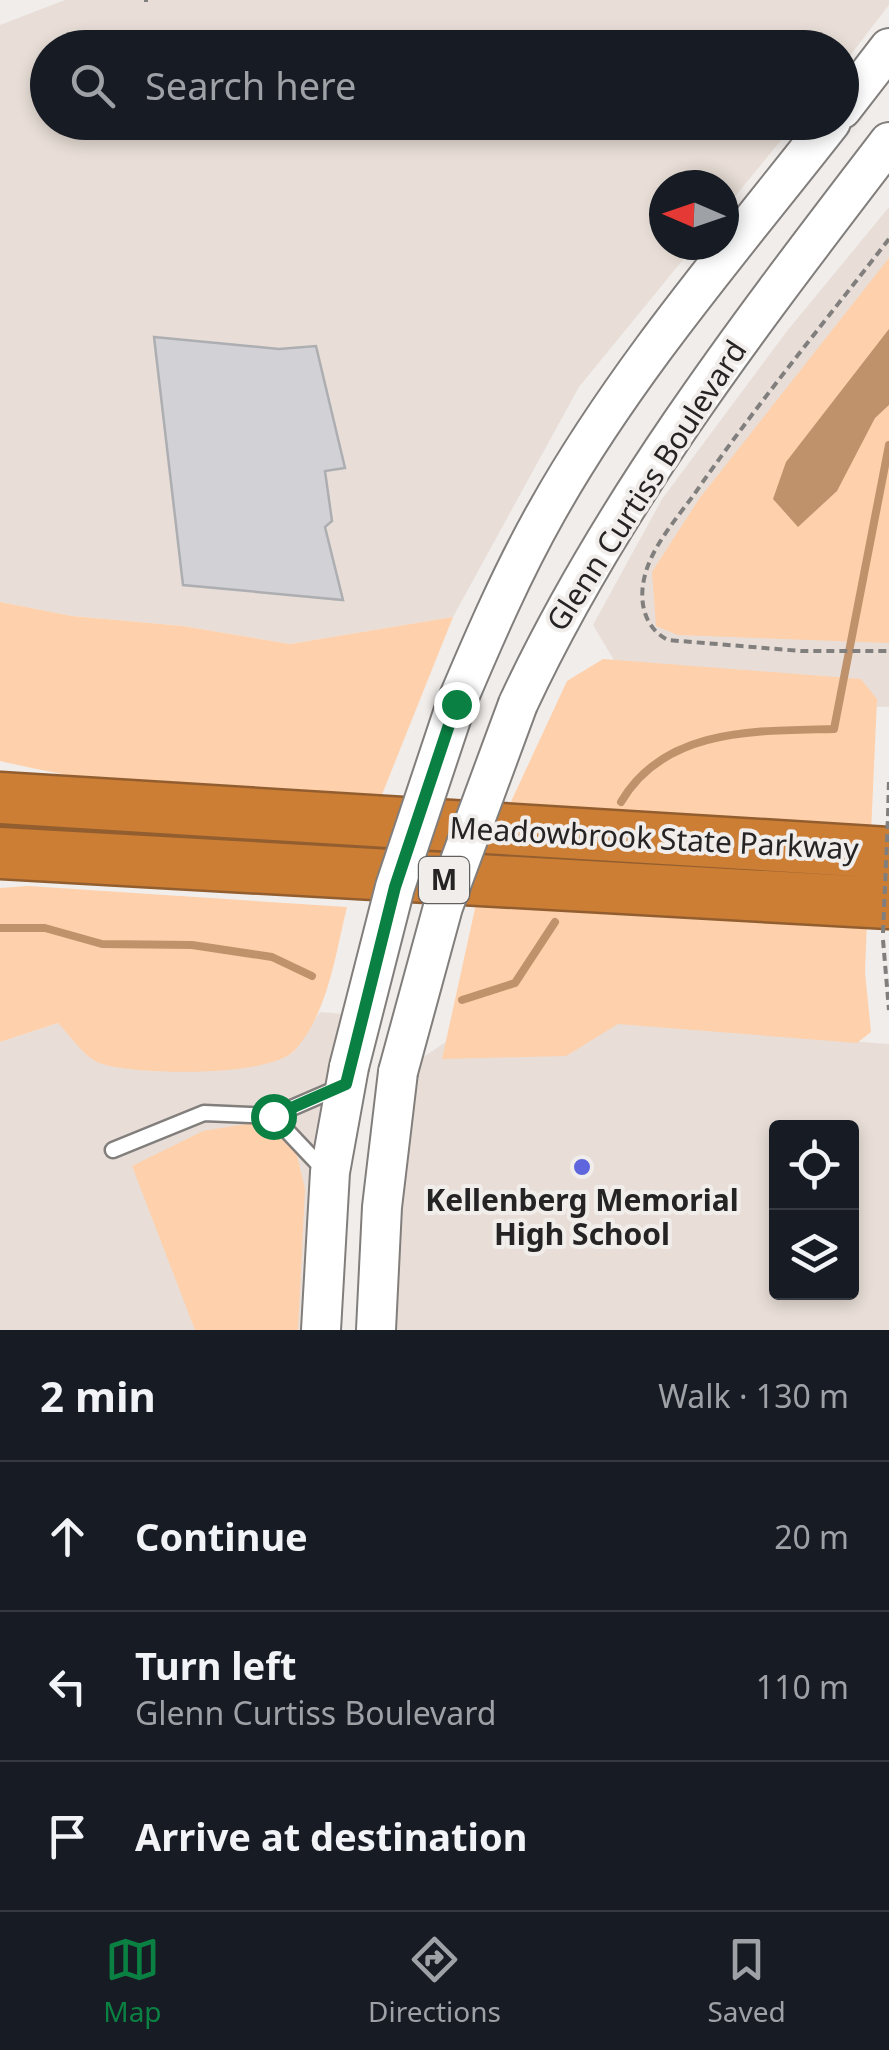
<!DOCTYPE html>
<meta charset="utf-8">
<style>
:root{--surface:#171b24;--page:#242831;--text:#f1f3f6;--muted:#9ea1a6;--line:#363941;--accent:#0b8043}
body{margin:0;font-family:"Noto Sans",sans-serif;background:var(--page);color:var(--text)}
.controls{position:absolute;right:30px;bottom:30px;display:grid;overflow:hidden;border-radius:10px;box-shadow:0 5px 15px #0003}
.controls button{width:90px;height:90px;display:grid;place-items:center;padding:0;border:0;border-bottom:2px solid var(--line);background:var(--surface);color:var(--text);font:50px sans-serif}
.compass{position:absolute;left:649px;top:170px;width:90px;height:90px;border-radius:50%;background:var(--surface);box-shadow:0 5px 15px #0003;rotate:272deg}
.stop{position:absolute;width:30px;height:30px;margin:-22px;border:8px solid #0b8043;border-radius:50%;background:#fff}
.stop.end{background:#0b8043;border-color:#fff;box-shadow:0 2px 10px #0008}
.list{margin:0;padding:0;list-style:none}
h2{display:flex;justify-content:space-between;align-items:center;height:130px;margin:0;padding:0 40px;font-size:42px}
h2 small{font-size:32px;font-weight:400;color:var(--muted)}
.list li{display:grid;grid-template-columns:65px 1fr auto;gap:30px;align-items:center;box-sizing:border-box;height:150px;padding:0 40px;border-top:2px solid var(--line)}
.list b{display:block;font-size:38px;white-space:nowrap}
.list p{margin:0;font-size:32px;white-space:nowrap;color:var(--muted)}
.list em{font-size:32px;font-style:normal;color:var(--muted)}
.icon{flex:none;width:55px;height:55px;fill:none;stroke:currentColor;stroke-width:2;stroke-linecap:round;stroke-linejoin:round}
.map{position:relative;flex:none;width:889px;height:1330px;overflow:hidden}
.search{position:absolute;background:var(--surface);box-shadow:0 5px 15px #0003;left:30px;right:30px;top:30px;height:110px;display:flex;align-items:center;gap:25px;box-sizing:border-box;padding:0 35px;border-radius:55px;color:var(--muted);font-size:38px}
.sheet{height:580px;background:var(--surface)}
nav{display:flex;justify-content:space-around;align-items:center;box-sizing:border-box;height:140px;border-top:2px solid var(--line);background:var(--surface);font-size:28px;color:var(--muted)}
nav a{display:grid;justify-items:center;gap:5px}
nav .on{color:var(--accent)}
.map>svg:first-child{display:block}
.built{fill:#e8ded7;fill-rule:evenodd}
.green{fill:#fed0ab}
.water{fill:#c0926b}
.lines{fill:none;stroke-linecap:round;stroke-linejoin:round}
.stream{stroke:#c0926b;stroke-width:8}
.building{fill:#d2d2d6;stroke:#adaeb1;stroke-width:2.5}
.lane-casing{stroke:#817e7c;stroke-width:19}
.secondary-casing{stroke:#817e7c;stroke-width:42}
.highway-casing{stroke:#925e2f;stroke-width:55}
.path{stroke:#817f7e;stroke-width:4;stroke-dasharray:8 5;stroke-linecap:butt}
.lane{stroke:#fff;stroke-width:14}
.secondary{stroke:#fff;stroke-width:38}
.highway{stroke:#cc7e35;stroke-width:50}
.secondary-bridge-casing{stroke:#817e7c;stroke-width:42;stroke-linecap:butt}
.path-bridge{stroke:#817f7e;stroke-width:4;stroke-dasharray:8 5;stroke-linecap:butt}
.secondary-bridge{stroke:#fff;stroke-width:38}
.route{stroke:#0b8043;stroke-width:12}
.poi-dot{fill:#5f65dd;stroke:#f1edeb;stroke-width:4}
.labels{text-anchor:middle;stroke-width:8;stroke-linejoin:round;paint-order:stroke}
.shield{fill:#f1edeb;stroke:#62605f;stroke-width:2.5}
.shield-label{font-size:28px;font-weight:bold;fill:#252323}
.street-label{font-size:30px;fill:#252323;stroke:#f1edeb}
.poi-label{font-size:30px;font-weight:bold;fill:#252323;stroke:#f1edeb}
</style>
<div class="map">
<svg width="889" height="1330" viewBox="0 0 889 1330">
<rect width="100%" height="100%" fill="#f1edeb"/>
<path class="built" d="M65,0h824v5l-47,61v-18h-794v74l747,1 -71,87v-25h-60v60h31l-116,142 -126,230 -163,27 -107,-18 -111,-10 -72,-14v-577z
M889,207v500l-252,-8 -44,-74 69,-126 125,-168z
M320,1012l36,3 -38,315h-318v-288l58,-19 235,30z
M489,1013l400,31v286h-513l28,-260zM776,1128h76v164h-76z"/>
<path class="green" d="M889,258v385l-211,-8 -22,-9 -4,-54 47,-73z
M0,602l72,14 111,10 107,18 163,-27 -74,185c-127,-7 -255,-11 -379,-41z
M603,659l258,20 16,20 -6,134 -362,-27 58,-125z
M28,886l319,21c-12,48 -18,103 -51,142 -25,29 -157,26 -194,15 -16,-4 -32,-29 -44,-41l-58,19v-154z
M476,904l391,16 -2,52 6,60 -14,11 -239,-19 -52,32 -124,3z
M252,1123l43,24 10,42 -7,141h-103l-63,-164 71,-35z"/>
<path class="water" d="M889,329v76l-14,13 -38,73 -39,36 -25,-28 13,-37z"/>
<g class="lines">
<path class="stream" d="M621,802c44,-75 136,-71 213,-73l55,-284
M0,928h45l57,16 90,1 80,12 40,19
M462,1000l53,-17 40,-61"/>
</g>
<path class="building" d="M154,337l125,12 37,-3 29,122 -20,3 7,50 -7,6 18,73 -160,-15z"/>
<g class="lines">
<g class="lane-casing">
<path id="lane" d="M113,1150l91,-37 69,3
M324,1170l-51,-54 67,-29"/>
</g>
<g class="secondary-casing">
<path id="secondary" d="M842,109l47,-61
M456,704c28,-66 56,-131 91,-193 78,-139 186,-264 284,-389
M518,704c95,-204 235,-384 371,-562
M321,1330l9,-158 19,-105
M376,1330l6,-123 16,-135"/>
</g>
<g class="highway-casing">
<path id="highway" d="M0,798l889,55
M0,853l889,50"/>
</g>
<path class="path" d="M146,0v2
M889,239c-66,85 -135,169 -196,257 -17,23 -41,51 -48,79 -7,26 -1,53 23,65l133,11h88
M888,816l1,-36
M883,940l6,70"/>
<use href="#lane" class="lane"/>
<use href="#secondary" class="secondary"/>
<use href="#highway" class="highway"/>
<g class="secondary-bridge-casing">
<path id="secondary-bridge" d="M349,1067l46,-180 61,-183
M398,1072l45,-165 75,-203"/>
</g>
<path class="path-bridge" d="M883,933l5,-117"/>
<use href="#secondary-bridge" class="secondary-bridge"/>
</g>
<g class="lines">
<path class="route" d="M273,1116l73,-32 49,-197 61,-183"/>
</g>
<circle class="poi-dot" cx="582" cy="1167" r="10"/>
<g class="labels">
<rect class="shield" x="419" y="857" width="50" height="46" rx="8"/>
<g class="shield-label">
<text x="444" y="890">M</text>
</g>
<g class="street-label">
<text transform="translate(647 486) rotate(-57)" y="10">Glenn Curtiss Boulevard</text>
<text transform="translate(654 839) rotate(3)" y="10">Meadowbrook State Parkway</text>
</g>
<g class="poi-label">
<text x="582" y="1211">Kellenberg Memorial<tspan x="582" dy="34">High School</tspan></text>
</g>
</g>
</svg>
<div class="controls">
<button><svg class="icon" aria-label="locate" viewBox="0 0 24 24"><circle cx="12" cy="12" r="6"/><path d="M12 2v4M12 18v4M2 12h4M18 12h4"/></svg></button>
<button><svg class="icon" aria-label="layers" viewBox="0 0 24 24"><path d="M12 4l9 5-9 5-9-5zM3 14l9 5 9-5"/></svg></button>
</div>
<svg class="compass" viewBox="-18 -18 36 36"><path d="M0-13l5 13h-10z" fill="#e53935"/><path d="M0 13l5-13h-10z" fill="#9ea1a6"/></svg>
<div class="stop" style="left:273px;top:1116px"></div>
<div class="stop end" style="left:456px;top:704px"></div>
<div class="search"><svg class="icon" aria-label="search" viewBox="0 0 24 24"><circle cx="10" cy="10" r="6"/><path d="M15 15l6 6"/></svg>Search here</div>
</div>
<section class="sheet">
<h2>2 min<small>Walk · 130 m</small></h2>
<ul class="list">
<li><svg class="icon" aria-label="ahead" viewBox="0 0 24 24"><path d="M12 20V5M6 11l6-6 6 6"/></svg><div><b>Continue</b></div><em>20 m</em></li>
<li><svg class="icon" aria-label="left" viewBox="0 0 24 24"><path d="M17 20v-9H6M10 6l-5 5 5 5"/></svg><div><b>Turn left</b><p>Glenn Curtiss Boulevard</p></div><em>110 m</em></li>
<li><svg class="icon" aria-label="arrive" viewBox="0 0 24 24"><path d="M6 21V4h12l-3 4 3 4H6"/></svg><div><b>Arrive at destination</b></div></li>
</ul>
</section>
<nav>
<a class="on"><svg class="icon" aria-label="map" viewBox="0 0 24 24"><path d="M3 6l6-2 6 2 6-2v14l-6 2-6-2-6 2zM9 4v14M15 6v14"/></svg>Map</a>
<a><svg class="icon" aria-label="directions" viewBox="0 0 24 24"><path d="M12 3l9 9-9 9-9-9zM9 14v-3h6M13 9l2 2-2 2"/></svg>Directions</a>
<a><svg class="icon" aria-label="saved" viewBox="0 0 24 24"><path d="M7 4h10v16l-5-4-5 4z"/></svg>Saved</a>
</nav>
